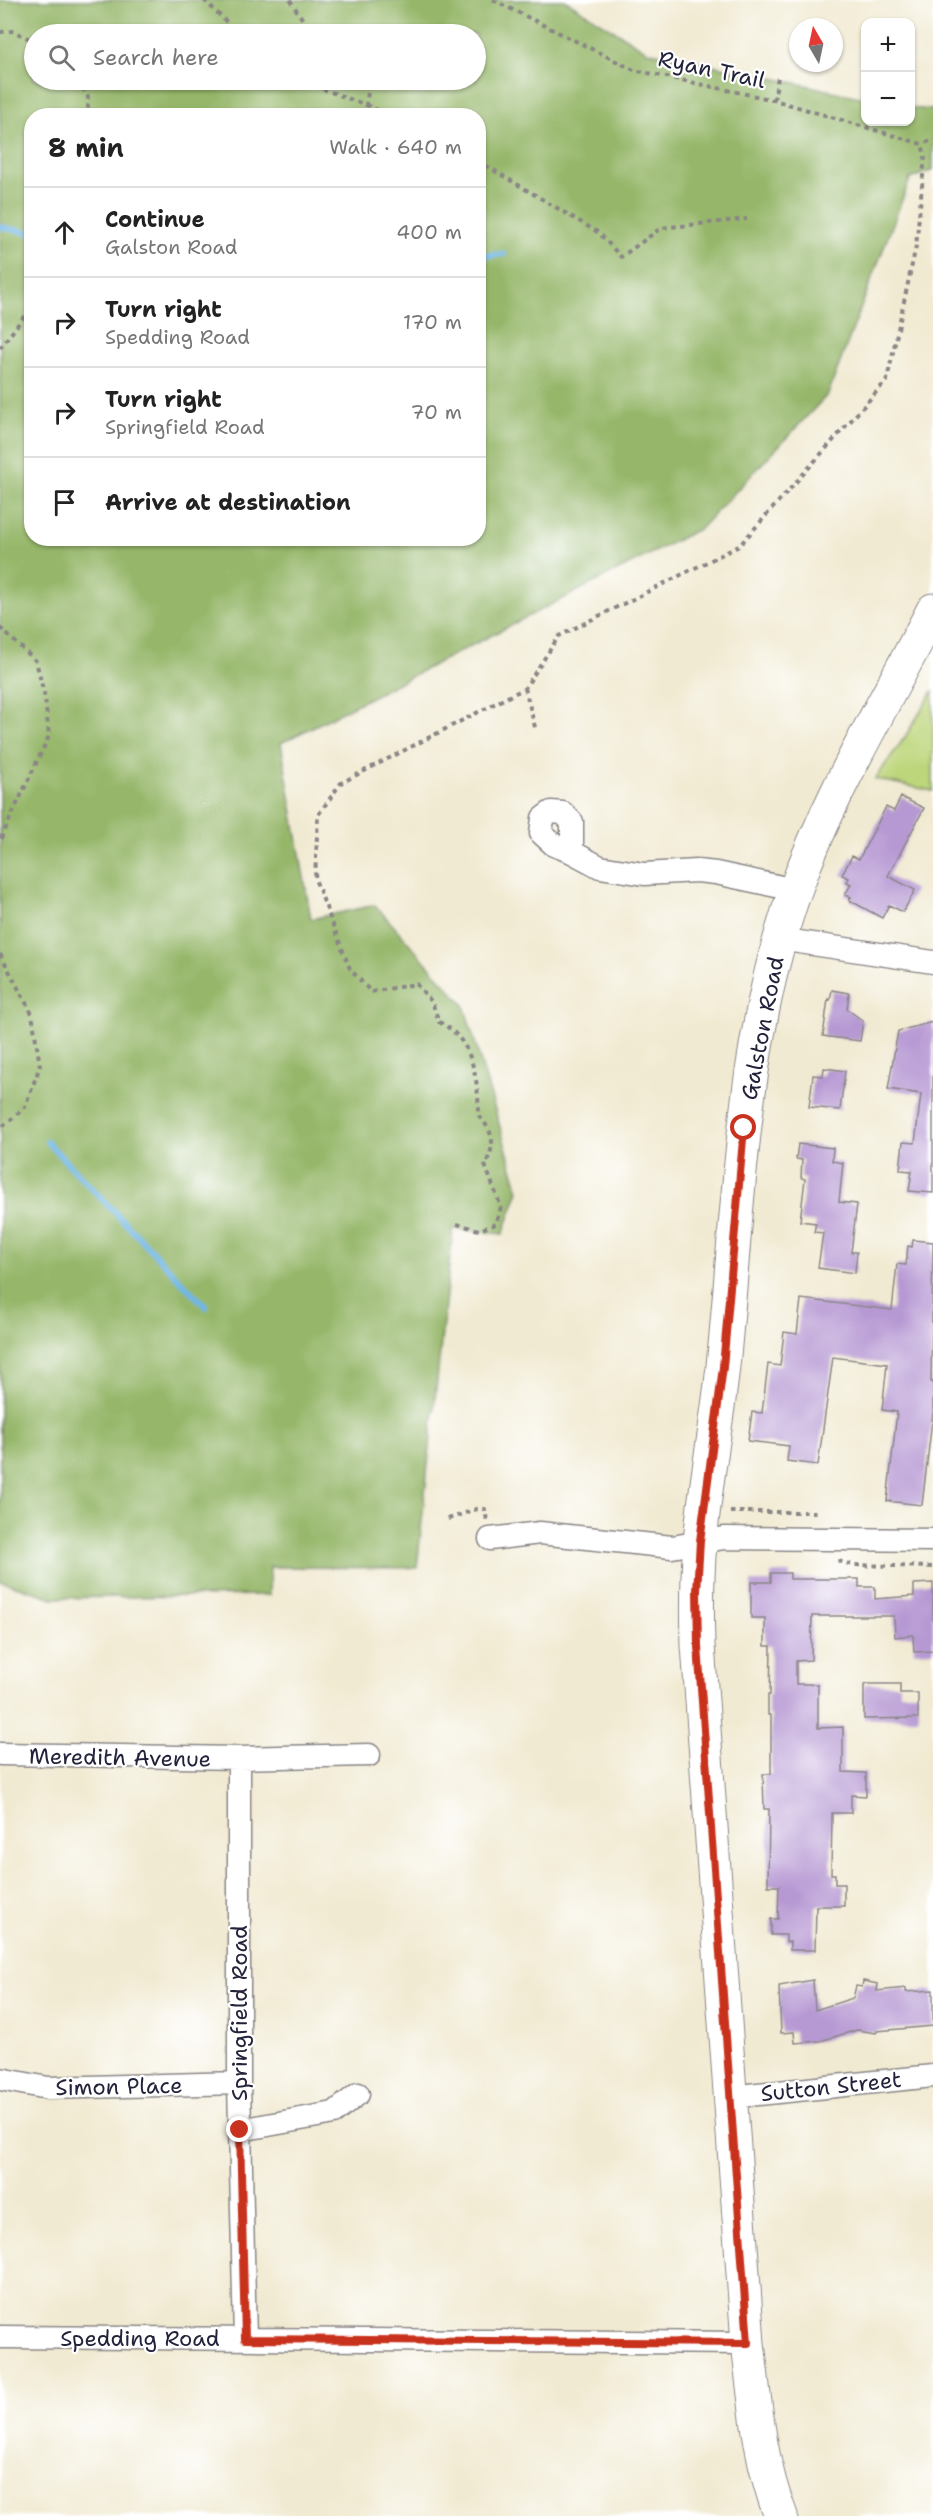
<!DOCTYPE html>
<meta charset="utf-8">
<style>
:root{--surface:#fff;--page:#f2f2f2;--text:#222;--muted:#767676;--line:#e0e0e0}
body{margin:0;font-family:"Shantell Sans",sans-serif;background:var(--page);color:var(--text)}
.controls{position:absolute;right:18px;top:18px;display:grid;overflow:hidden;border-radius:12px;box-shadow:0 2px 4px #0004}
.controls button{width:54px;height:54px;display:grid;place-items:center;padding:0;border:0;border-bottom:2px solid var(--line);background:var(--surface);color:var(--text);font:30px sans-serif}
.compass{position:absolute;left:789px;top:18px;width:54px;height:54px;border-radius:50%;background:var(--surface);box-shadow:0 2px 4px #0004;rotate:351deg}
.stop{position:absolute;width:18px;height:18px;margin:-14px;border:4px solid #c8321e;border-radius:50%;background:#fff}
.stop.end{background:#c8321e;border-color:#fff;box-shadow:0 2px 6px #0008}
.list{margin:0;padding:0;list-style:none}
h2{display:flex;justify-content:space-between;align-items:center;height:78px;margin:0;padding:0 24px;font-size:26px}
h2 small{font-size:20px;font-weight:400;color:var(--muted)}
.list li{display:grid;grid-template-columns:39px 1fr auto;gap:18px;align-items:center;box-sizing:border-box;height:90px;padding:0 24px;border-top:2px solid var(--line)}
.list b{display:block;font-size:22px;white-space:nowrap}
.list p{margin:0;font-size:20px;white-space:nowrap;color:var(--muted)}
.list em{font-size:20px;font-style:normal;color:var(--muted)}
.icon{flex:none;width:33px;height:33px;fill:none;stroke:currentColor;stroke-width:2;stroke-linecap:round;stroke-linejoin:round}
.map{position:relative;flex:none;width:933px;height:2516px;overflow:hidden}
.search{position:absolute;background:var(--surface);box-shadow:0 2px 4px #0004;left:24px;top:24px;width:462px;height:66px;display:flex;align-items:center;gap:15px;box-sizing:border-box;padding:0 21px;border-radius:33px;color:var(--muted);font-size:22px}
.panel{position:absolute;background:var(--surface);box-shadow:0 2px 4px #0004;left:24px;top:108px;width:462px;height:438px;border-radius:24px}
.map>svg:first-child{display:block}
.green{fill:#bdd67b;stroke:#707c5b;stroke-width:1.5}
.forest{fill:#96b76b;stroke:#5c6c53;stroke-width:1.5;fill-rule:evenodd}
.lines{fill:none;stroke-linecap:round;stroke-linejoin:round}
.stream{stroke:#70b7e7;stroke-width:6}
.building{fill:#b698d3}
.street-casing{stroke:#8a8686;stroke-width:25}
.primary-casing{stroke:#8a8686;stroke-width:35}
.path{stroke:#8a8686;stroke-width:4;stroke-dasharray:4.5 4.5;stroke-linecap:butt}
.street{stroke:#fff;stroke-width:22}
.primary{stroke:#fff;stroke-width:33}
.route{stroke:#c8321e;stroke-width:8}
.labels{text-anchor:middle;stroke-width:4.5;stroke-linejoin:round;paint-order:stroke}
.street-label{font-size:22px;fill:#22223b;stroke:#fff}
</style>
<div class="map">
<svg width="933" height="2516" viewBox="0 0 933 2516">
<rect width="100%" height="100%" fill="#fff"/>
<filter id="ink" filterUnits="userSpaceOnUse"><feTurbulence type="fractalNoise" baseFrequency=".0167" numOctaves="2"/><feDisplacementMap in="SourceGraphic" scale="12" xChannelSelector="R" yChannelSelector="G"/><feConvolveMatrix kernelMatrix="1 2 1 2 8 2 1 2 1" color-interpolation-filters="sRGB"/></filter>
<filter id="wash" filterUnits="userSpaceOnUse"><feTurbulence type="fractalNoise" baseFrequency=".008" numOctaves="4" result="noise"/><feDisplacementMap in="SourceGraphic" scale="24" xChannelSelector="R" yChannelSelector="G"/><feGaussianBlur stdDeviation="1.35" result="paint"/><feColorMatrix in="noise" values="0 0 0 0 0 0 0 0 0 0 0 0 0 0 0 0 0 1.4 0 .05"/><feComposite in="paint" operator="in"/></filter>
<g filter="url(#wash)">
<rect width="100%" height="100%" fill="#f1ead2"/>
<path class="green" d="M933,691v100l-58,-12 30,-42z"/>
<path class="forest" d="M0,0h565l82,51 218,47 1,24h44l1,-14 22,2v60l-23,9 -82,215 -127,134 -420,215 30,176 64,-14 89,100 55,186 -16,43 -50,-5 -36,339 -147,-1 -1,28 -216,3 -53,-17zM34,34h442v46h-442zM32,116h446v422h-446z"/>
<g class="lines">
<path class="stream" d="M0,227l32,6
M478,256l26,-2
M47,1142l159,165"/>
</g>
<g id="blocks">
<path class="building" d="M901,797l23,11 -36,68 27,14 -12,22 -14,-7 -7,13 -33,-18 2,-3 -6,-2 6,-11 -4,-2 2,-4 -7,-3 10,-19 7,3 27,-52 8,4z
M832,990l17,3 -2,16 16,12 -3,20 -37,-5 5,-37 2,1z
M933,1022v171l-24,-2 3,-20 -12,-1 3,-28 12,1 6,-49 -33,-5 10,-58z
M824,1068l21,3 -5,39 -31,-3 4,-32 10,1z
M798,1144l35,4 -1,13 11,2 -4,39 18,2 -6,48h6l-2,21 -37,-5 5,-35 -9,-1 2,-9 -16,-2 5,-42 -4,-1 1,-18 -6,-1z
M913,1240l20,2 -2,140h2v30l-11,93 -35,-4 10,-89 -15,-2 5,-46 -54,-7 -15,108 -31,-4 2,-15 -41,-5 4,-29 10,1 6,-49 12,2 4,-34 13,2 4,-35 91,11 5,-46 9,1 2,-19 4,1z
M771,1573h19v6h69v8h16v12l39,-3v-12l19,-1v68l-19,1 -1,-17 -18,2 -1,-21h-82l-1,44 -15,1v23h22v44l25,-1v45l23,1v23l-15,-1v18h-19l-1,61h4v10h9v22h-28l-1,44h-25v-8h-4v-7h-15v-16h7l1,-33h-11l1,-77h-5l-1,-35h8v-59h-3v-20h2l1,-49h-6v-28h-14v-36h20z
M868,1684h32v9h18v25l-54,1v-34z
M813,1980l2,30 38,-12 3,-12 6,1 1,-6 15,3 -1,7 29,-3v4l27,-2v36l-56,5 -1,2 -19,-3 -37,11 -25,2 -1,-11 -13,1 -2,-47z"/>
</g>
</g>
<g filter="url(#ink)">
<use href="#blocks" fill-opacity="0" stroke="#8a8686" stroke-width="1.5"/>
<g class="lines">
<g class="street-casing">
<path id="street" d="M572,852v-30l-9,-9 -12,-1 -8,6 -2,15 13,12 18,7 28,15 44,7 53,-3 19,2 79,17
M779,939l154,23
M490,1539l50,-6 132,14 52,-9 209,2
M0,1754l239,4 130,-3
M239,1758v325l6,256
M0,2079l48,9 191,-5
M729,2097l204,-21
M240,2130l94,-17 24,-19
M0,2337l748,6"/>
</g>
<g class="primary-casing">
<path id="primary" d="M781,2516c-22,-55 -26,-115 -33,-173l-50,-698c-1,-34 -1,-68 2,-102 5,-59 17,-118 23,-177 16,-160 18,-322 72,-475 35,-99 90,-187 138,-281"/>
</g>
<path class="path" d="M204,0l35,34
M290,0l22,34
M493,0l141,70 140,30 148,44 11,-4
M0,32l13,-1 21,10
M78,80l10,17v19
M307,80l13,8 46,17 2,-13 -3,-12
M774,100l4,-23
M366,105l26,11
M478,161l121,72 22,24 40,-29 86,-9
M0,348l32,-42
M0,628l36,33 9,37 4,38 -49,104
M525,688l11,43
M0,954l32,60 8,52 -15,41 -25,22
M457,1224l22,6 17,-6 5,-17 -16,-42c11,-21 9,-32 -6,-49 -1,-35 -5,-77 -40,-94l-7,-20 -16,-18 -45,8 -21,-23 -35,-90 3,-64 23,-32 184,-95 34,-52 180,-90 148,-166 29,-134 9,-90 -3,-12
M730,1512h87
M448,1519l29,-10h8l2,12
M838,1561l15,4 80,2"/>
<use href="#street" class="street"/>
<use href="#primary" class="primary"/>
</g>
</g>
<g class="lines" filter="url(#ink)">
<path class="route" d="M240,2130l5,209 503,4 -50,-697 -1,-55 3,-50 23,-174 21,-239"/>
</g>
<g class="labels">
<g class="street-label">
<text transform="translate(712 69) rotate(12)" y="8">Ryan Trail</text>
<text transform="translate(762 1028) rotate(-79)" y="8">Galston Road</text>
<text transform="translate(120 1757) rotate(1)" y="8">Meredith Avenue</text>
<text transform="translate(239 2013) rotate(-90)" y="8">Springfield Road</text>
<text transform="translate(119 2086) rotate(-1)" y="8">Simon Place</text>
<text transform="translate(831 2086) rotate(-6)" y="8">Sutton Street</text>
<text x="140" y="2346">Spedding Road</text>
</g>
</g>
</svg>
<div class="controls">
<button>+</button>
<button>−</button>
</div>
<svg class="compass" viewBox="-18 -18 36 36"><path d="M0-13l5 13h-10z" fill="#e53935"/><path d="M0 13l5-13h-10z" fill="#767676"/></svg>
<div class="stop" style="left:744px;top:1128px"></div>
<div class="stop end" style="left:240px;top:2130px"></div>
<div class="search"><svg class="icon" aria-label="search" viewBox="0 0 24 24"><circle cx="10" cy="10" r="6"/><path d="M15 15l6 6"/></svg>Search here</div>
<section class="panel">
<h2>8 min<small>Walk · 640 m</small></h2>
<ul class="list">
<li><svg class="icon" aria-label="ahead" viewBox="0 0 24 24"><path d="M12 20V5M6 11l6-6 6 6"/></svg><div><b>Continue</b><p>Galston Road</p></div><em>400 m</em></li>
<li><svg class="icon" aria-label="right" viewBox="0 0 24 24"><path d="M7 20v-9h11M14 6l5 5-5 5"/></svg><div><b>Turn right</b><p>Spedding Road</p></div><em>170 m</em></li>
<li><svg class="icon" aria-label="right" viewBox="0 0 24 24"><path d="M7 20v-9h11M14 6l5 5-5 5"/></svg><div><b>Turn right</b><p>Springfield Road</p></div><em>70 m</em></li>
<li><svg class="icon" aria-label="arrive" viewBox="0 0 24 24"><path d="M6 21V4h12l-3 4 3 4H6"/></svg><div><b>Arrive at destination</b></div></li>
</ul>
</section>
</div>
